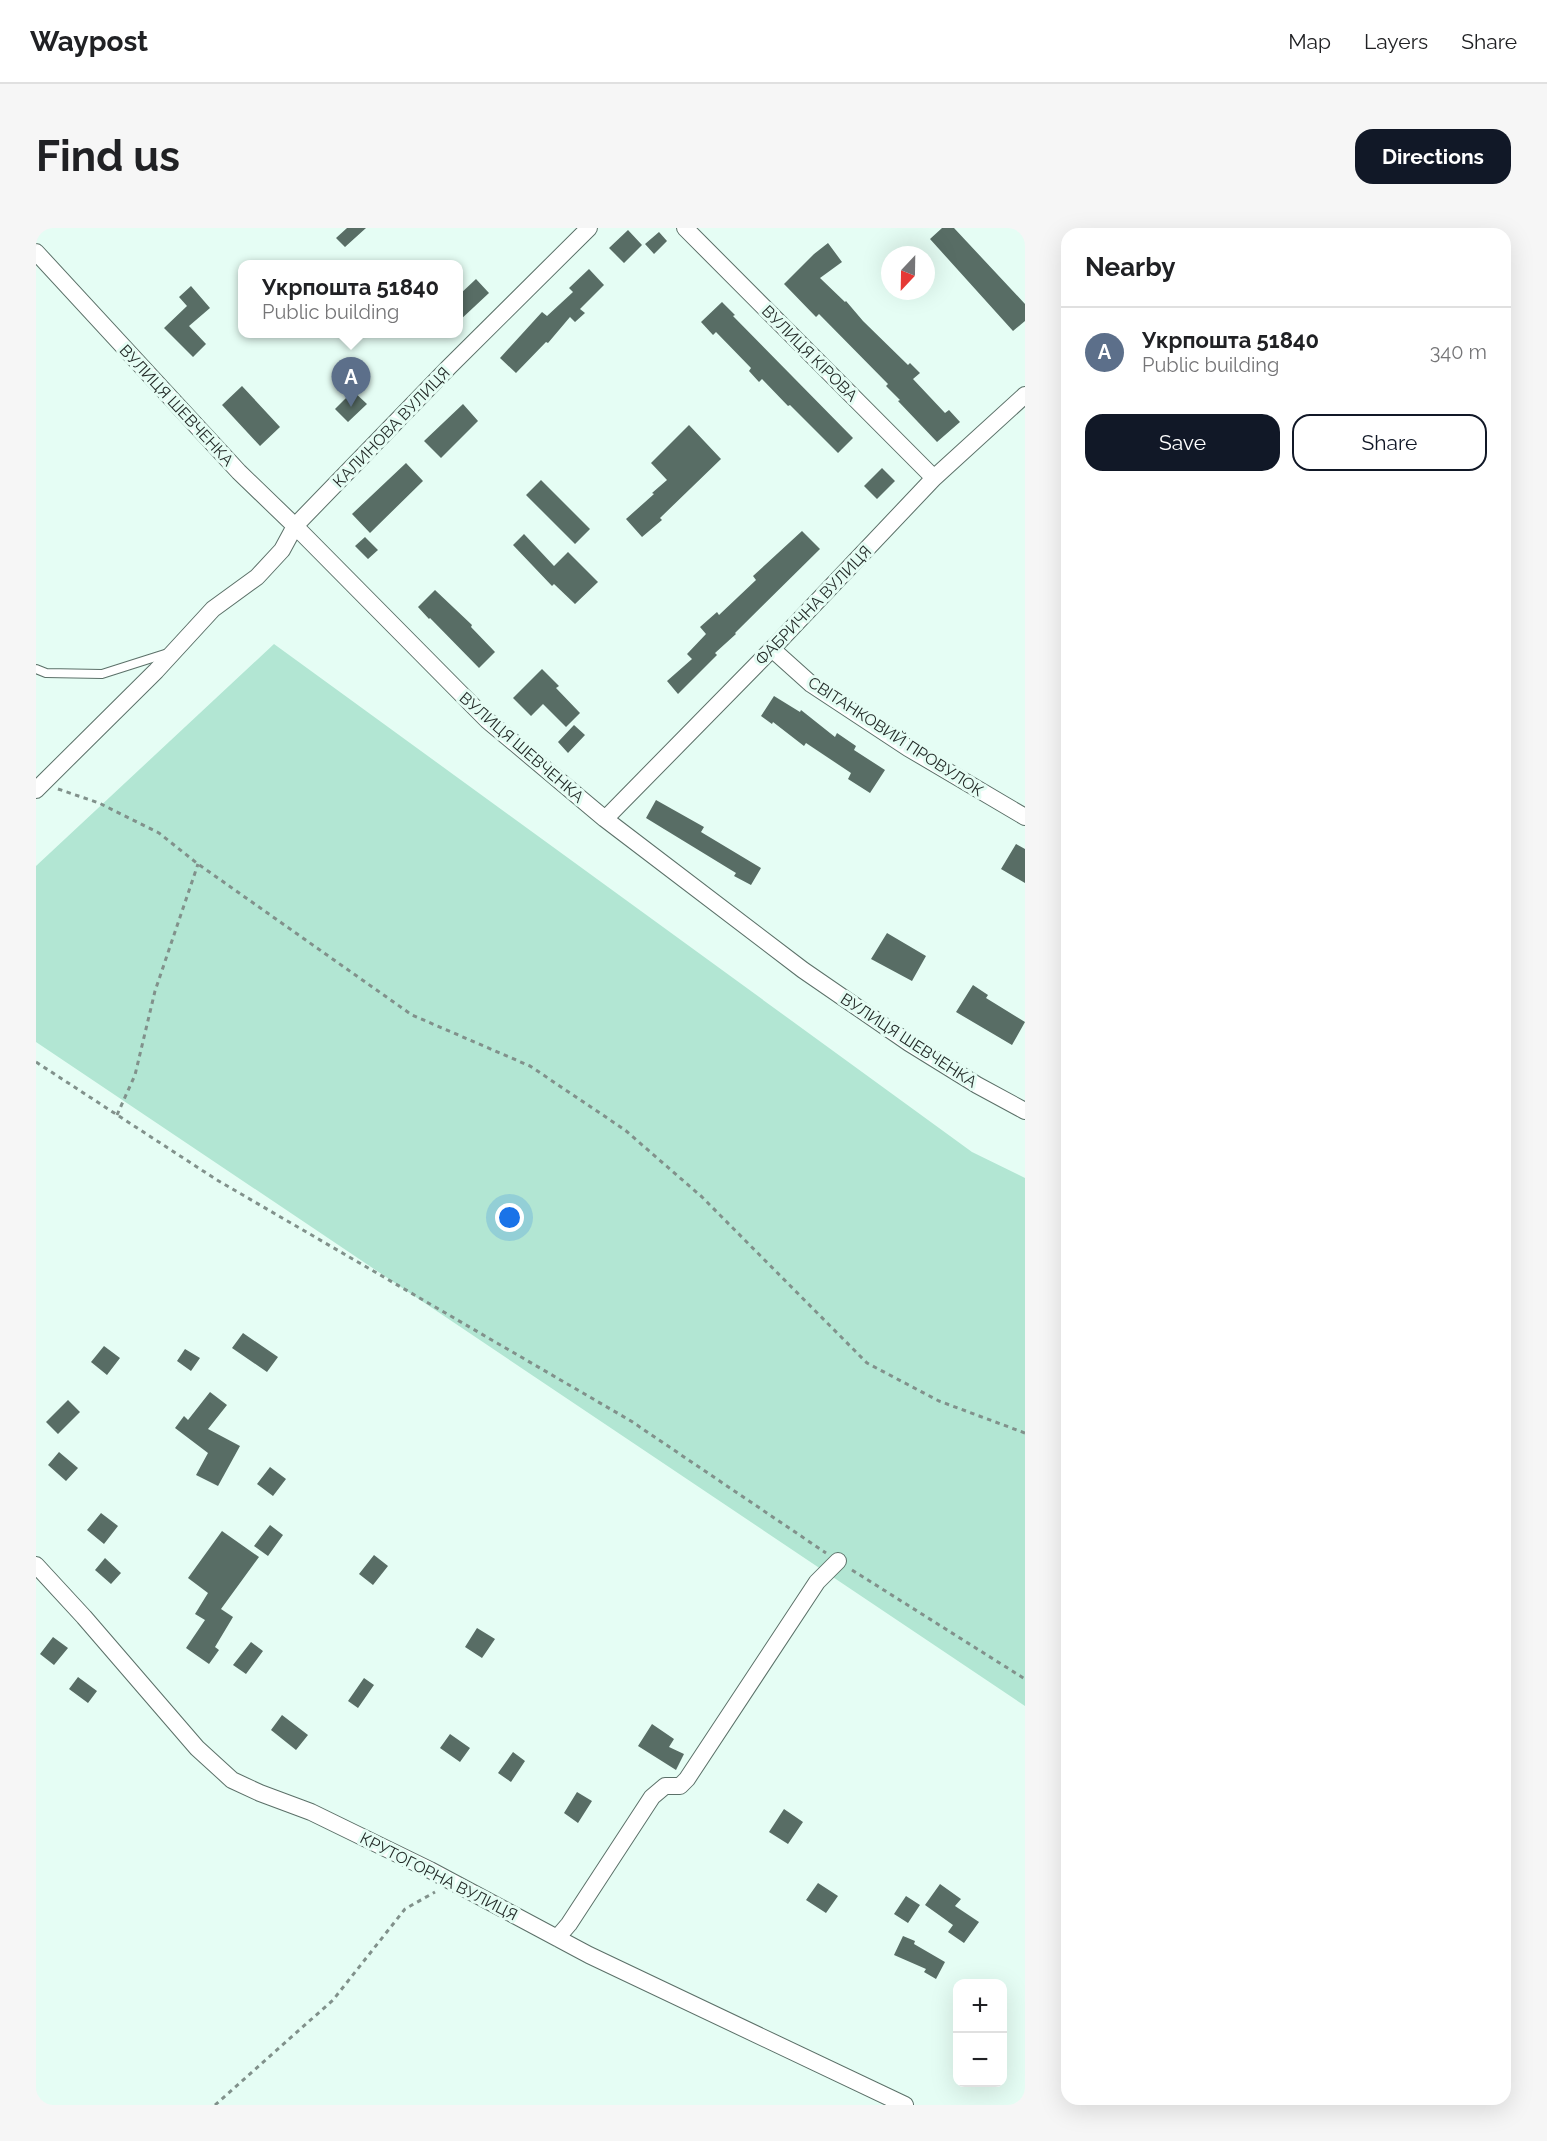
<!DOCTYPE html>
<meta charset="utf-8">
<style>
:root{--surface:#fff;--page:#f6f6f6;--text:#202124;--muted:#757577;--line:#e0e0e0;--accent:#111827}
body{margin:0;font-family:Raleway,sans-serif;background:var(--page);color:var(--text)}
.controls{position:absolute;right:18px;bottom:18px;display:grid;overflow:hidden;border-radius:12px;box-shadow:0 6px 24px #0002}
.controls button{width:54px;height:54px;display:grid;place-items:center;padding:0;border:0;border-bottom:2px solid var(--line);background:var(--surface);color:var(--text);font:30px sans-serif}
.compass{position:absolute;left:845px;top:18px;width:54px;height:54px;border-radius:50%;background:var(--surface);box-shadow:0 6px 24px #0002;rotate:202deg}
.you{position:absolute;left:474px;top:990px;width:21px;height:21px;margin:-15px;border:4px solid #fff;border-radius:50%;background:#1a73e8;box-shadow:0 0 0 9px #1a73e833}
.badge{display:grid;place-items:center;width:39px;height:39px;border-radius:50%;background:var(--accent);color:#fff;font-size:20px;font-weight:700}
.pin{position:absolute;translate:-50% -50px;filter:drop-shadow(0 2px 3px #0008)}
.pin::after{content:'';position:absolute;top:32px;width:21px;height:18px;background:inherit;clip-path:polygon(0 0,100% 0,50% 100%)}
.popup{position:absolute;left:202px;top:32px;width:225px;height:78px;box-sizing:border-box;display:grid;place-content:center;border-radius:12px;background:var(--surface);filter:drop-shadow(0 2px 4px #0005);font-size:20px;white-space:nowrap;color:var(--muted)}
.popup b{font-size:22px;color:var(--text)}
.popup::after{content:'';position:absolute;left:50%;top:100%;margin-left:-12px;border:12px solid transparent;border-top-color:var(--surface)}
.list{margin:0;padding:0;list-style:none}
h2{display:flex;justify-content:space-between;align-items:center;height:78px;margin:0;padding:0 24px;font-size:26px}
h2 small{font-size:20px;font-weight:400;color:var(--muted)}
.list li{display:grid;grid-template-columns:39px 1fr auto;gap:18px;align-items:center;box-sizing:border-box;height:90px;padding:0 24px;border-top:2px solid var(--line)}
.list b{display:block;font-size:22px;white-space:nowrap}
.list p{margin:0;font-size:20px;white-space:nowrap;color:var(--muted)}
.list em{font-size:20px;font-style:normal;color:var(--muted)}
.actions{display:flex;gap:12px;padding:18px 24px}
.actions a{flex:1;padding:14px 0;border:2px solid var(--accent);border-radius:18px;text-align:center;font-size:21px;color:var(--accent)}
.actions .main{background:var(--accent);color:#fff}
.map{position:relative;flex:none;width:989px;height:1877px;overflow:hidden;border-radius:18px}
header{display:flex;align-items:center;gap:36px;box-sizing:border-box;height:84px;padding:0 30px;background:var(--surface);border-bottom:2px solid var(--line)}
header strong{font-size:28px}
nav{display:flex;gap:33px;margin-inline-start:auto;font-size:21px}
.intro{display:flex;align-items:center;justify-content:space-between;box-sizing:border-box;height:144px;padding:0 36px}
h1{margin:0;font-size:42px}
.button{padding:15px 27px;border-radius:18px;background:var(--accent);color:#fff;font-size:21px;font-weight:700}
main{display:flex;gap:36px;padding:0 36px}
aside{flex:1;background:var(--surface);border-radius:18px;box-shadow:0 6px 24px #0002}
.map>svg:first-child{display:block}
.green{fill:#b2e6d3}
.building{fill:#586d65}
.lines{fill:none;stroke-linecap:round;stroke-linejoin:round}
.lane-casing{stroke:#5b7068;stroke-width:10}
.street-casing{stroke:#5b7068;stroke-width:18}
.path{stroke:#81918b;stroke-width:3;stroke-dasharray:4.5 4.5;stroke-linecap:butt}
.lane{stroke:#fff;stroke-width:8}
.street{stroke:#fff;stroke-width:16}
.labels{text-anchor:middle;stroke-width:6;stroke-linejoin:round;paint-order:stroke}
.street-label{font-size:16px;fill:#242c29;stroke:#e5fdf4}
</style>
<header>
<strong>Waypost</strong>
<nav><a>Map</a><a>Layers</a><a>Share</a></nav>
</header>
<div class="intro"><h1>Find us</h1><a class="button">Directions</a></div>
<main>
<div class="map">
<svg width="989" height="1877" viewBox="0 0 989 1877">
<rect width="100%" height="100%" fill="#e5fdf4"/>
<path class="green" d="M238,416l698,508 53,26v528l-989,-664v-176z"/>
<path class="building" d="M311,0h19l-21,19 -9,-9z
M906,0h12l71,76v17l-12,10 -83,-92z
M592,2l14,15 -18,18 -15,-15z
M623,4l8,9 -13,13 -9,-10z
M792,15l14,19 -22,16 25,24 1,-1 17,20 45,44 2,-2 10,10 -7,6 32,34 4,-3 11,12 -23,20 -39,-41 2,-1 -14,-14 2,-2 -69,-70 -3,3 -32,-33 30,-30z
M553,41l15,16 -24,24 5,4 -10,9 -5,-5 -22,26 -2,-1 -30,31 -16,-15 42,-46 5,4 26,-24 -4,-4z
M440,51l13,14 -30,28v-26z
M155,58l19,22 -21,18 17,18 -13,13 -29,-29 23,-22 -8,-9z
M686,74l13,13 -2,1 120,122 -15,15 -48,-48 -2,1 -26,-27 -3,3 -10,-11 2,-3 -35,-36 -3,3 -12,-13z
M206,158l38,41 -20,19 -38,-41z
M317,163l14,13 -19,18 -13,-13z
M427,176l15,17 -37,37 -17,-17z
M653,197l32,34 -61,59 2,2 -20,17 -16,-18 28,-25 -2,-1 15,-13 -16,-17z
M370,235l17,18 -53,52 -18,-19z
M846,240l13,13 -18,18 -13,-13z
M505,252l49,49 -15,15 -49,-49z
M766,303l18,18 -85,84 1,1 -21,19 2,2 -39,39 -11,-13 25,-22 -5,-5 19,-20 -6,-7 17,-15 2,3 37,-35 -3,-4z
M488,306l30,32 14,-14 30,30 -23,22 -21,-20 -2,2 -39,-41z
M329,309l13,13 -10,9 -13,-13z
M399,362l37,35 -1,2 24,25 -16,16 -49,-50 -1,1 -11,-12z
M506,441l17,17 -3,2 24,25 -14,14 -23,-23 -12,12 -18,-18z
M738,468l26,16 1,-2 34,27 2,-4 19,13 -2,4 31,20 -15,23 -22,-14 3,-6 -45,-30 -2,3 -31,-24 -1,2 -11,-8z
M538,497l11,10 -17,18 -10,-11z
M620,572l48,27 -3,5 60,36 -10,17 -17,-9 2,-3 -90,-55z
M980,616l9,5v34l-24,-14z
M851,705l39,23 -14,25 -41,-22z
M937,757l15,10 -2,3 39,24 -13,23 -56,-33z
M207,1105l35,24 -11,15 -35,-24z
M68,1118l16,12 -13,17 -16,-13z
M149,1121l15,9 -9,13 -14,-10z
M174,1164l17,13 -19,24 32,17 -22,40 -22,-11 12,-22 -33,-25 9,-12 4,4z
M32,1172l12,12 -22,22 -12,-12z
M23,1224l19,16 -12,13 -18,-16z
M234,1239l16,12 -13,17 -16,-12z
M65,1285l17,13 -14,18 -17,-14z
M234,1297l13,10 -15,21 -14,-10z
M186,1303l37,26 -38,52 12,8 -18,30 4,3 -10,14 -23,-16 19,-28 -10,-6 13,-21 -20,-15z
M338,1327l14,11 -15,19 -14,-11z
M69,1330l16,15 -10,11 -16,-14z
M441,1400l18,11 -13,19 -17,-11z
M17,1409l15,11 -14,17 -14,-11z
M215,1414l12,9 -17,23 -13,-9z
M42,1449l19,14 -9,12 -19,-14z
M328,1450l10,7 -16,23 -10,-7z
M246,1487l26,20 -12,15 -25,-20z
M616,1496l22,15 -5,8 15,7 -8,16 -38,-24z
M414,1506l20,14 -10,14 -20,-14z
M477,1524l12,9 -14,21 -13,-9z
M541,1564l15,9 -14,22 -14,-10z
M748,1581l19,13 -15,22 -19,-12z
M782,1655l20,13 -12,17 -20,-13z
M904,1656l21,15 -6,7 24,16 -15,21 -16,-11 5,-7 -28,-20z
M870,1668l14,9 -12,18 -14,-9z
M867,1708l12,5 -1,3 31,18 -9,17 -12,-7 2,-3 -32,-14z"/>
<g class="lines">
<g class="lane-casing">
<path id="lane" d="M0,441l10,4 56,1 66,-21"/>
</g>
<g class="street-casing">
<path id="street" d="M649,0l249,250
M0,24l203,220 56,54 192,194 118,99 198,151 106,73 68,42 48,26
M736,421l39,35 97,64 117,69
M0,562l120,-119 57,-62 44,-32 25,-27 13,-24 154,-159 140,-139
M569,591l167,-170 162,-171 91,-83
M0,1337l48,52 113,131 35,32 28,13 51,19 119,58 159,85 316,150
M521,1710l12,-14 83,-127 13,-11h15l7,-7 130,-197 21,-21"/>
</g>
<path class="path" d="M22,561l41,14 60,30 39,31 214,151 118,51 95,64 77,67 165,166 72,38 86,32
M0,834l181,118 414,241 195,132
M81,887l18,-40 20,-84 43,-127
M816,1342l173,109
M179,1877l118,-105 72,-91 30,-17"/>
<use href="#lane" class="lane"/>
<use href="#street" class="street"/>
</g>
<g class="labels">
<g class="street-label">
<text transform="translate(774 125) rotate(45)" y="6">ВУЛИЦЯ КІРОВА</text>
<text transform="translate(141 177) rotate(47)" y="6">ВУЛИЦЯ ШЕВЧЕНКА</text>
<text transform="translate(355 199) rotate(-46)" y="6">КАЛИНОВА ВУЛИЦЯ</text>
<text transform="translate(777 377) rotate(-46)" y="6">ФАБРИЧНА ВУЛИЦЯ</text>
<text transform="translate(860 508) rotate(33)" y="6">СВІТАНКОВИЙ ПРОВУЛОК</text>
<text transform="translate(486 519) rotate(41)" y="6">ВУЛИЦЯ ШЕВЧЕНКА</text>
<text transform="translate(873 812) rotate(33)" y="6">ВУЛИЦЯ ШЕВЧЕНКА</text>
<text transform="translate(403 1648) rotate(27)" y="6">КРУТОГОРНА ВУЛИЦЯ</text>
</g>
</g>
</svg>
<div class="controls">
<button>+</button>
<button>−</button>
</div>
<svg class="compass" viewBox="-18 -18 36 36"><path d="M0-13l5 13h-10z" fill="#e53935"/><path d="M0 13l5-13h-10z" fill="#757577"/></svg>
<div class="you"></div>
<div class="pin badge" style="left:315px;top:179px;background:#5c6f8a">A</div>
<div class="popup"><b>Укрпошта 51840</b>Public building</div>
</div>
<aside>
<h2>Nearby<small></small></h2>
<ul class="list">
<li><span class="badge" style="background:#5c6f8a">A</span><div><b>Укрпошта 51840</b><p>Public building</p></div><em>340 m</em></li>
</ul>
<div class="actions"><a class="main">Save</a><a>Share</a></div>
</aside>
</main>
